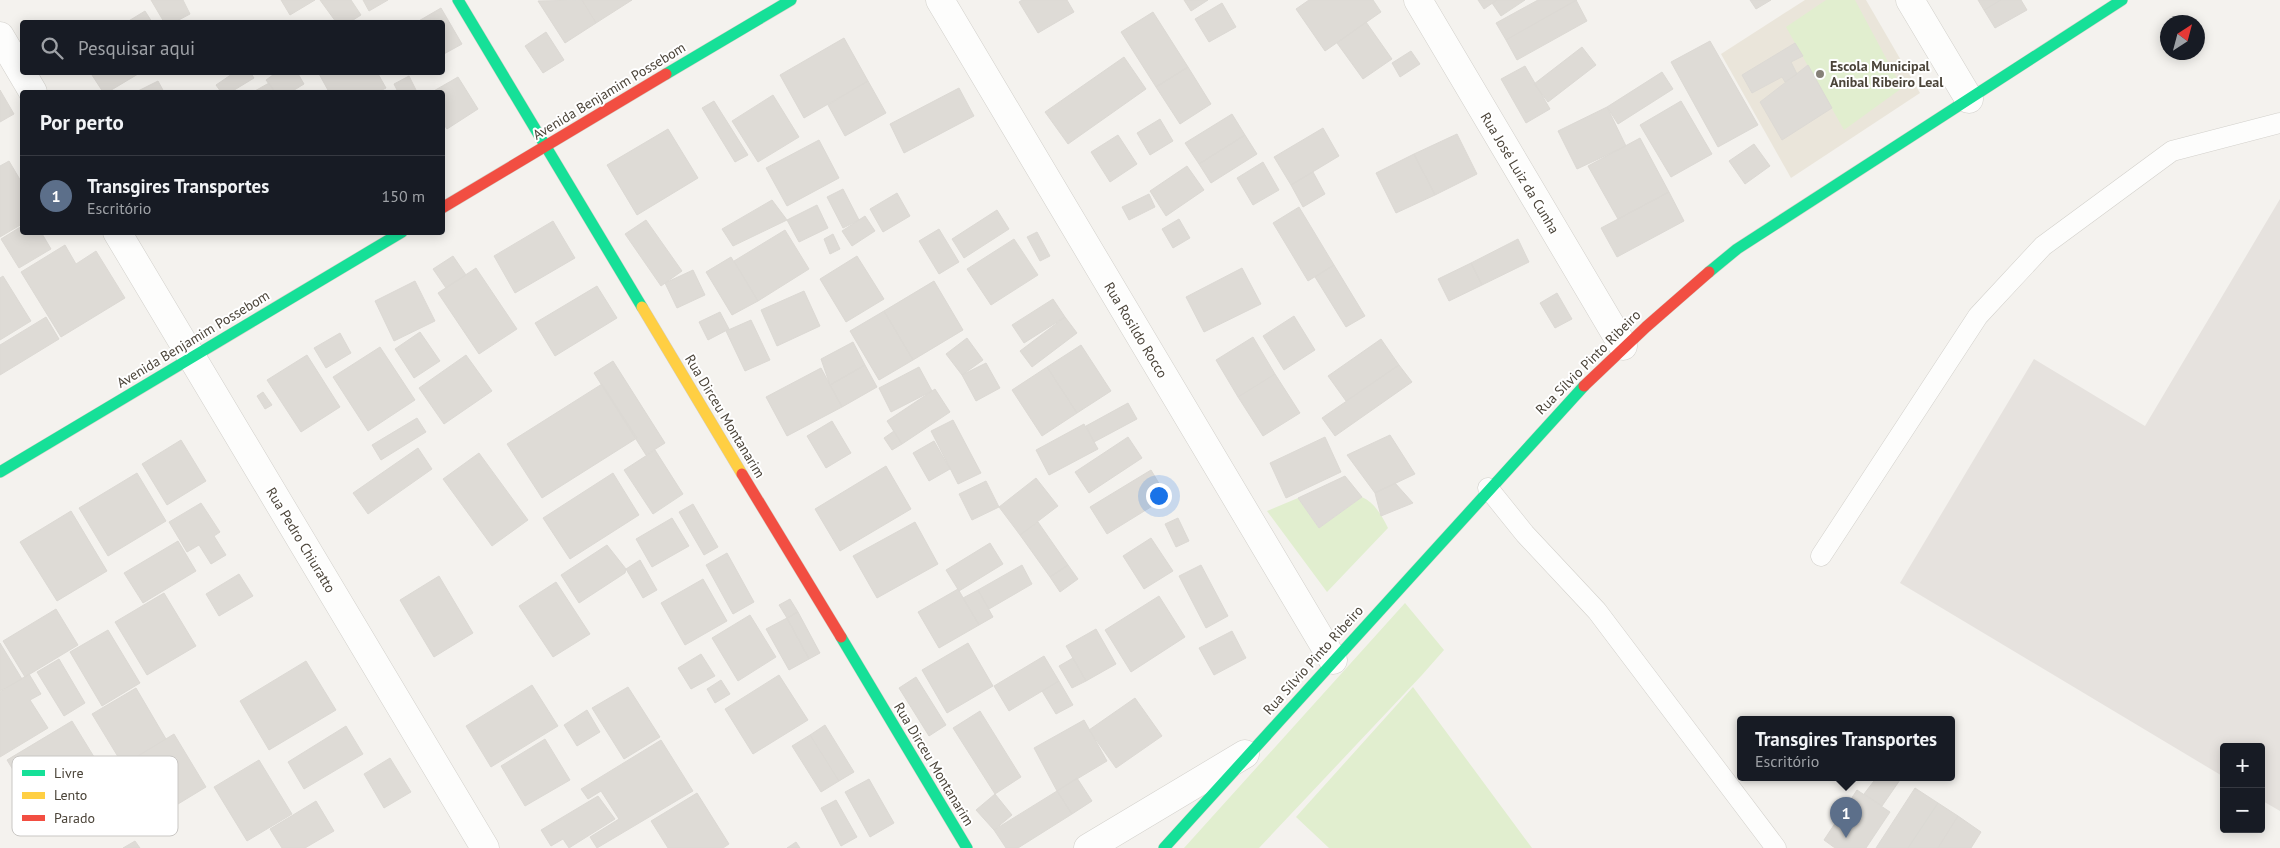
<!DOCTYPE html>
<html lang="pt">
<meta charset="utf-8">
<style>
:root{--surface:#171b24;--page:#20242c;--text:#f1f3f6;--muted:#9ea1a6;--line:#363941;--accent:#7c3aed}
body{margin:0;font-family:"PT Sans",sans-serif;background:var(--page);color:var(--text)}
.controls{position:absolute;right:15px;bottom:15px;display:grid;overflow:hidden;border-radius:5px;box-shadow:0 2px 12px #0003}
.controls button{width:45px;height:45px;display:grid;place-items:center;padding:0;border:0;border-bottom:1px solid var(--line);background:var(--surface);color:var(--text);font:25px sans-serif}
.compass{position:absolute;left:2160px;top:15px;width:45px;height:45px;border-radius:50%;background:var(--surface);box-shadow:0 2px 12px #0003;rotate:36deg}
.you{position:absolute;left:1158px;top:495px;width:18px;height:18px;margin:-12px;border:4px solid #fff;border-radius:50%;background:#1a73e8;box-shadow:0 0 0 8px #1a73e833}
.badge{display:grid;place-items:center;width:32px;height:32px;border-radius:50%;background:var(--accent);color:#fff;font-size:16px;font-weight:700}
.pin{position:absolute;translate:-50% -41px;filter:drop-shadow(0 1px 2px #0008)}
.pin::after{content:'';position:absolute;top:26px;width:18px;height:15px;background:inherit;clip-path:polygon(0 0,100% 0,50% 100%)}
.popup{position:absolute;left:1737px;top:716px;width:218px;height:65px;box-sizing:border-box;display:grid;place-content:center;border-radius:5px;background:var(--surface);filter:drop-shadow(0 1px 4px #0005);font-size:16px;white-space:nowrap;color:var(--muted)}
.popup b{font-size:19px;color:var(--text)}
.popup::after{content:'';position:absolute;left:50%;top:100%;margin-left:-10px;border:10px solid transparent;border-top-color:var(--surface)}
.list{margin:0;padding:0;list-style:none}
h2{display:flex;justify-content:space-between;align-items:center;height:65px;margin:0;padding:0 20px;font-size:21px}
h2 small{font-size:16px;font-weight:400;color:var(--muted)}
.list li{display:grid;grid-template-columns:32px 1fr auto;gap:15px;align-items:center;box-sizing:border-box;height:80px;padding:0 20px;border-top:1px solid var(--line)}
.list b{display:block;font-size:19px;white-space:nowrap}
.list p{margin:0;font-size:16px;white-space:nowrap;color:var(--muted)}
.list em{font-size:16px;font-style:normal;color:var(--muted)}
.icon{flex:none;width:28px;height:28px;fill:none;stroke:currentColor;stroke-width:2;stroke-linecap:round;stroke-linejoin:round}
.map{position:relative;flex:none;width:2280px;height:848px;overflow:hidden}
.search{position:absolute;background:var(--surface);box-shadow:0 2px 12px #0003;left:20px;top:20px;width:425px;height:55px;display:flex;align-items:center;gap:12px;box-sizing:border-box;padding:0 18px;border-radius:5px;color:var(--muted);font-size:19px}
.panel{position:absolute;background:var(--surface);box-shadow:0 2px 12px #0003;left:20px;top:90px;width:425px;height:145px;border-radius:5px}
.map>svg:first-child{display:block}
.industrial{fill:#e6e2de}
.education{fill:#eae5da}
.green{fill:#e1eecf}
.building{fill:#dedbd6;stroke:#dcd9d4}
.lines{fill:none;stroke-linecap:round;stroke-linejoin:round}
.lane-casing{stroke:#d2d0cb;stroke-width:21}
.street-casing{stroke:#d2d0cb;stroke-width:29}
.fast-casing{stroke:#d3cfc5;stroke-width:12}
.slow-casing{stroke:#d3cfc5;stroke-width:12}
.jam-casing{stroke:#d3cfc5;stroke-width:12}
.lane{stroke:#fdfdfc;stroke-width:20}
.street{stroke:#fdfdfc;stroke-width:28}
.fast{stroke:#16e098;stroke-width:11}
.slow{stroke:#ffcf43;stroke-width:11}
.jam{stroke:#f24e42;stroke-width:11}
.poi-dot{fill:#868178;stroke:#fff;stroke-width:2}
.labels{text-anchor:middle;stroke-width:4;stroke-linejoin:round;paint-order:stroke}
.poi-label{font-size:14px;font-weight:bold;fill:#4b4439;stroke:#fff;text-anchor:start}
.street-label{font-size:14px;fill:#4b4439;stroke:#fff}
.key{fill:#fff;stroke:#c9c7c4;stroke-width:1}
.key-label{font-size:14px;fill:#4b4439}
</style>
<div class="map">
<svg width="2280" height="848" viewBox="0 0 2280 848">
<rect width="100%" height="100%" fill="#f4f2ee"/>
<path class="industrial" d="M2280,199v612l-19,-11v-53h-37v30l-324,-194 134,-224 111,67z"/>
<path class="education" d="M1805,0h61l54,93 -129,85 -70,-124z"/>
<path class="green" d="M1826,0h29l47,88 -58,42 -58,-103z
M1362,497c13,6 20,19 26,31l-61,64 -60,-81 31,-13 21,30z
M1405,603l39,47 -22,25 -163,173h-75z
M1413,687l119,161h-203l-33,-31z"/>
<path class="building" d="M151,0h32l7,14 -15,8h-11z
M281,0h34l-25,15z
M320,0h31l10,15 -11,7h-14z
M363,0h25l-19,11z
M582,0h50l-36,23z
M582,0l14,23 -31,20 -27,-42z
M1022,0h45l7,12 -36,21 -19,-31z
M1184,0h24l-17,11z
M1309,0h64l8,12 -56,39 -29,-42z
M1478,0h19l-13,9z
M1497,0h28l-24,16 -9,-13z
M1538,0h39l-71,40 -10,-17z
M1576,0l11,21 -70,39 -11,-20z
M1750,0h21l-15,9z
M1978,0h23l-17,10z
M2001,0h20l6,10 -32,18 -11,-18z
M1222,3l14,24 -27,15 -14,-23z
M441,8l21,36 -20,11v-33h-25z
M145,11l7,11h-25z
M1153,12l35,55 -32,20 -35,-55z
M1366,22l26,37 -29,20 -26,-36z
M546,32l18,28 -21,13 -18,-27z
M844,38l24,43 -64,37 -24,-43z
M1710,41l48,84 -40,22 -47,-85z
M1795,43l8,13 -12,6 6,12 -12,8 -3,-5 -30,16 -10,-18z
M1582,47l14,18 -48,37 -14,-18z
M1411,51l9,13 -20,13 -8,-14z
M1124,57l22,32 -78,55 -23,-32z
M1808,65l24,43 -50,32 -22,-38z
M1525,66l25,43 -24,14 -25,-44z
M1188,67l23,37 -31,20 -24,-37z
M90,72h46l2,2 -30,18h-5z
M235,72h15l4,6 -23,14h-10l-5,-7z
M277,72h20l7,12 -13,8h-16l-9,-12z
M318,72h59l9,16 -8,4h-49z
M1662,72l11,17 -55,35 -11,-17z
M409,76l8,16h-19l-4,-8z
M458,77l20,32 -31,20 -5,-7v-30h-10z
M158,81l6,11h-28z
M868,81l18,32 -41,23 -17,-31z
M269,83l6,9h-22z
M959,88l15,28 -70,37 -14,-29z
M0,90l14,24 -14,8z
M773,95l26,42 -41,25 -26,-41z
M714,101l34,54 -13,7 -33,-54z
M1681,101l31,53 -41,23 -31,-52z
M1607,107l19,39 -49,23 -19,-38z
M1232,114l13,21 -46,29 -14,-21z
M1160,119l13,22 -23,14 -13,-22z
M1323,128l16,28 -48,29 -17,-28z
M668,129l30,49 -61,37 -30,-50z
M1457,134l20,40 -42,21 -21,-41z
M1118,135l19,29 -27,18 -19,-30z
M1245,135l12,19 -46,29 -12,-19z
M1640,138l29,54 -51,27 -30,-53z
M819,140l20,38 -52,28 -21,-38z
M1754,144l16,22 -25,18 -16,-23z
M1414,154l21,41 -39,18 -20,-40z
M9,161l13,22v41l-22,13v-71z
M1263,162l16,28 -26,15 -16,-27z
M1187,166l17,24 -38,26 -16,-25z
M1313,172l12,22 -22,13 -12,-22z
M843,189l16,31 -16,8 -16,-31z
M1669,192l15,29 -67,36 -16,-29z
M897,193l13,23 -27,16 -13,-23z
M1149,194l6,13 -26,13 -7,-13z
M772,200l15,20 -54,26 -11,-17z
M817,205l11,23 -29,14 -12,-22z
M1299,207l35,58 -26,16 -35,-58z
M997,210l12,19 -45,29 -12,-19z
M865,216l10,15 -23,15 -10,-15z
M1179,219l11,19 -17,10 -11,-19z
M646,220l36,51 -21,15 -36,-52z
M553,221l22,37 -60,35 -21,-37z
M22,226v6h19l10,17 -32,19 -18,-29z
M939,229l20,33 -20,12 -20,-33z
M785,230l24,39 -51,32 -24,-40z
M1037,232l13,24 -10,5 -13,-24z
M833,234l7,15 -10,5 -6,-15z
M1014,239l24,36 -47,30 -24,-36z
M1518,239l11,23 -47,23 -11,-22z
M65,245l11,19 20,-13 29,47 -64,39 -40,-65z
M453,256l13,19 -20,13 -13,-19z
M857,256l27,43 -38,23 -26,-43z
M731,257l27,44 -26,14 -26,-43z
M1471,263l11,22 -33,16 -11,-22z
M1334,265l31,51 -19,11 -31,-50z
M476,268l41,61 -38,25 -41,-61z
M1242,268l19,36 -57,28 -18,-35z
M693,270l12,25 -28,13 -12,-25z
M3,276l28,45 -31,19v-62z
M415,281l20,40 -41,20 -19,-40z
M934,281l29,49 -50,30 -29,-49z
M597,286l20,32 -62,38 -20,-33z
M804,291l16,35 -43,20 -16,-36z
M1557,293l15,26 -17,9 -15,-25z
M1053,299l12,18 -41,26 -12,-18z
M884,311l29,49 -34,20 -29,-49z
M720,312l9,17 -21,11 -9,-18z
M1294,316l21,34 -31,20 -21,-34z
M46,317l13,22 -59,36v-30z
M1065,317l12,16 -45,34 -12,-16z
M751,320l19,40 -25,11 -19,-40z
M420,332l20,29 -26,17 -19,-29z
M340,333l11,20 -25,15 -12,-20z
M1253,337l22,37 -37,23 -22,-37z
M967,338l16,22 -21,15 -16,-21z
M1381,339l18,26 -53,36 -18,-25z
M853,342l12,23 -35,20 -9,-26z
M1081,345l30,46 -34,22 -30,-46z
M380,347l35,53 -47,31 -35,-54z
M307,355l33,52 -39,25 -34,-52z
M466,355l26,36 -48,33 -25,-36z
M613,361l52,82 -19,12 -52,-82z
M986,363l14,25 -24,13 -14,-26z
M865,365l12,22 -35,20 -12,-22z
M1399,365l13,17 -77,54 -13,-18z
M919,367l13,24 -41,21 -12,-24z
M1047,367l30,46 -35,23 -30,-46z
M821,368l21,39 -55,29 -21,-39z
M1275,374l25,39 -37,23 -25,-39z
M602,384l35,54 -95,60 -35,-54z
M935,389l15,23 -48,32 -15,-23z
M263,392l9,13 -7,4 -8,-13z
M1128,403l9,16 -43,23 -8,-16z
M417,418l9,14 -45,28 -9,-15z
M953,420l28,53 -23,11 -27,-53z
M832,421l19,32 -25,15 -19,-32z
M1084,424l14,25 -49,26 -13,-25z
M894,431l8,13 -10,6 -8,-12z
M1390,435l25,39 -40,19 -28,-38z
M1128,437l14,21 -53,35 -14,-21z
M1325,437l16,35 -55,26 -16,-35z
M181,440l25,41 -39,24 -25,-41z
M934,441l16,28 -21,12 -16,-28z
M418,448l14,21 -64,45 -15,-21z
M655,450l28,44 -30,20 -29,-44z
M479,453l49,67 -36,26 -49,-67z
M886,466l25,43 -71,42 -25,-42z
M1151,470l16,27 -60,37 -17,-27z
M137,473l29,48 -58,35 -29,-48z
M613,473l26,42 -69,44 -27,-41z
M1345,476l17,21 -43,31 -21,-30z
M1036,478l22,28 -38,29 -21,-28z
M986,481l13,26 -27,13 -13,-26z
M1395,483l18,20 -32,13 -6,-23z
M201,503l19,29 -6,4 12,19 -15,9 -12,-19 -12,7 -18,-30z
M693,504l25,43 -14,8 -25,-43z
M71,511l36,60 -50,30 -37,-59z
M672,518l17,28 -37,21 -16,-28z
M1178,518l11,23 -13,6 -11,-23z
M915,522l23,42 -61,34 -24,-42z
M1038,522l30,43 -18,12 -30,-42z
M1151,538l22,33 -29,18 -21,-33z
M178,541l18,30 -53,32 -19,-30z
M990,543l13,21 -44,27 -13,-21z
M607,545l19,24 -1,4 -46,30 -18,-28z
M727,553l27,49 -21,12 -27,-49z
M640,560l17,30 -14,8 -17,-29z
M1022,565l10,19 -43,25 -11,-19z
M1068,565l10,14 -18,13 -10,-15z
M1201,565l27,51 -22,12 -27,-52z
M239,574l14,22 -34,20 -13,-22z
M439,576l34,57 -39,24 -34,-57z
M703,579l24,42 -42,24 -24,-42z
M556,582l34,52 -37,23 -34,-51z
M958,589l21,36 -40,23 -21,-36z
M978,590l15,27 -14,8 -16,-27z
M164,593l32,53 -49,29 -32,-53z
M1159,596l26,41 -54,35 -26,-42z
M790,599l8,13 -11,6 -8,-13z
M56,609l22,36 -53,32 -22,-36z
M798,612l22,41 -11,6 -22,-41z
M750,615l26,42 -38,24 -26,-43z
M787,618l22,41 -20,11 -23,-41z
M1096,629l20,35 -30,17 -20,-35z
M108,630l32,53 -38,23 -32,-54z
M1232,631l14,27 -32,17 -15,-27z
M0,643l22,36 -22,12z
M968,643l25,43 -46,27 -25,-43z
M701,654l14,22 -24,13 -13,-21z
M1044,656l15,25 -50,30 -15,-25z
M1073,658l13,23 -14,7 -13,-22z
M59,659l26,44 -21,13 -27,-44z
M306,661l30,49 -67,40 -29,-49z
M29,674l12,20 -11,6 18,28 -48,29v-65z
M779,675l29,45 -55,34 -28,-45z
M916,677l30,48 -17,11 -30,-48z
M721,680l9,14 -15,9 -8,-14z
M1059,681l14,24 -17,9 -14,-23z
M532,685l26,41 -67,41 -25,-41z
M628,687l32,50 -36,22 -32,-51z
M136,688l30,51 -43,26 -31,-51z
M1135,698l27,38 -46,32 -27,-38z
M587,710l13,22 -23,14 -13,-21z
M980,711l41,66 -26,17 -42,-66z
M1084,720l23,41 -50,30 -23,-43z
M72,721l27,44 -65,39 -27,-44z
M825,725l29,47 -15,9 -29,-46z
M346,726l17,28 -59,35 -16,-27z
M174,734l32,53 -74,45 -13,-21 51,-31 -8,-14 -52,31 -10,-18z
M810,735l29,46 -18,11 -29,-46z
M545,739l25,41 -45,26 -24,-40z
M661,740l32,51 -96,57 -7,-11 29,-18 -18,-28 -13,8 -7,-10z
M390,758l21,34 -27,16 -20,-34z
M259,760l33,54 -45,27 -33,-54z
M1877,777h25l-20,29 -18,-12z
M1077,778l15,23 -20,13 -15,-23z
M869,779l25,44 -24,14 -25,-45z
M1915,788l23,15 -30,45h-32z
M1857,790l33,22 -24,36h-31l-11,-8z
M1057,791l15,23 -54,34h-12l-12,-18z
M697,793l32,51 -6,4h-55l-17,-27z
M995,794l17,21 -18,15 -18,-20z
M598,796l17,23 -46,29 -6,-9 -12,7 -10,-16z
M836,800l21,37 -16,9 -20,-38z
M316,801l18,30 -29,17h-23l-12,-19z
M1938,803l20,13 -20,32h-30z
M1958,816l23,16 -10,16h-33z
M135,841l5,7h-17z
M796,842l4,6h-13z"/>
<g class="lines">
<g class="lane-casing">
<path id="lane" d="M1488,488l37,46 72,77 179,237
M1821,556l157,-240 65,-70 129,-95 108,-28"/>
</g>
<g class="street-casing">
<path id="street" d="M940,0l393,660
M1418,0l205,346
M1910,0l59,99
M0,36l33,56
M117,232l368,616
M1088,848l157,-94"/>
</g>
<g class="fast-casing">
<path id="fast" d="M458,0l184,307
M666,74l125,-74
M1709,272l28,-23 385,-249
M0,472l402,-240
M841,637l126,211
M1164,848l420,-462"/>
</g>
<g class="slow-casing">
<path id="slow" d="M642,307l100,167"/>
</g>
<g class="jam-casing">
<path id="jam" d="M442,208l224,-134
M1584,386l62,-59 63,-55
M742,474l99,163"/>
</g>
<use href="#lane" class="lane"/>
<use href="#street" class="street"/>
<use href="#fast" class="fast"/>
<use href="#slow" class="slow"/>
<use href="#jam" class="jam"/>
</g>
<circle class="poi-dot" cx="1820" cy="74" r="5"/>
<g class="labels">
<g class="poi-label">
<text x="1830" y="71">Escola Municipal<tspan x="1830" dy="16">Anibal Ribeiro Leal</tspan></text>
</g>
<g class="street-label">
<text transform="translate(609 91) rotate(-31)" y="5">Avenida Benjamim Possebom</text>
<text transform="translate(1520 173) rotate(59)" y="5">Rua José Luiz da Cunha</text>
<text transform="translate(1136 330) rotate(59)" y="5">Rua Rosildo Rocco</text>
<text transform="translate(193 339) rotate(-31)" y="5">Avenida Benjamim Possebom</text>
<text transform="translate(1588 362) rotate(-45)" y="5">Rua Sílvio Pinto Ribeiro</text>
<text transform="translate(725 416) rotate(59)" y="5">Rua Dirceu Montanarim</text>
<text transform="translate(301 540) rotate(59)" y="5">Rua Pedro Chiuratto</text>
<text transform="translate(1313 660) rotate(-48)" y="5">Rua Sílvio Pinto Ribeiro</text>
<text transform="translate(934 764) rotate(59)" y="5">Rua Dirceu Montanarim</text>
</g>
</g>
<rect x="12" y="756" width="166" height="80" rx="8" class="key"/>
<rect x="22" y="770" width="23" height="6" fill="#16e098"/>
<rect x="22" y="792" width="23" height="7" fill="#ffcf43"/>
<rect x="22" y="815" width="23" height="6" fill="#f24e42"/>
<g class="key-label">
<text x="54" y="778">Livre</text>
<text x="54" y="800">Lento</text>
<text x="54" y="823">Parado</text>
</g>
</svg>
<div class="controls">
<button>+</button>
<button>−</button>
</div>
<svg class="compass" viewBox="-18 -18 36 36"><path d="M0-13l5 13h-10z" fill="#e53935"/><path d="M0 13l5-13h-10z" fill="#9ea1a6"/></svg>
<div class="you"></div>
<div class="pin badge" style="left:1846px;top:838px;background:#5c6f8a">1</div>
<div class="popup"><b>Transgires Transportes</b>Escritório</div>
<div class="search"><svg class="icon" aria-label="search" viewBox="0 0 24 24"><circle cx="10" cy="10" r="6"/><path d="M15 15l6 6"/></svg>Pesquisar aqui</div>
<section class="panel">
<h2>Por perto<small></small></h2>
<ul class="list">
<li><span class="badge" style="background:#5c6f8a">1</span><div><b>Transgires Transportes</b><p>Escritório</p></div><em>150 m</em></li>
</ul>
</section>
</div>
